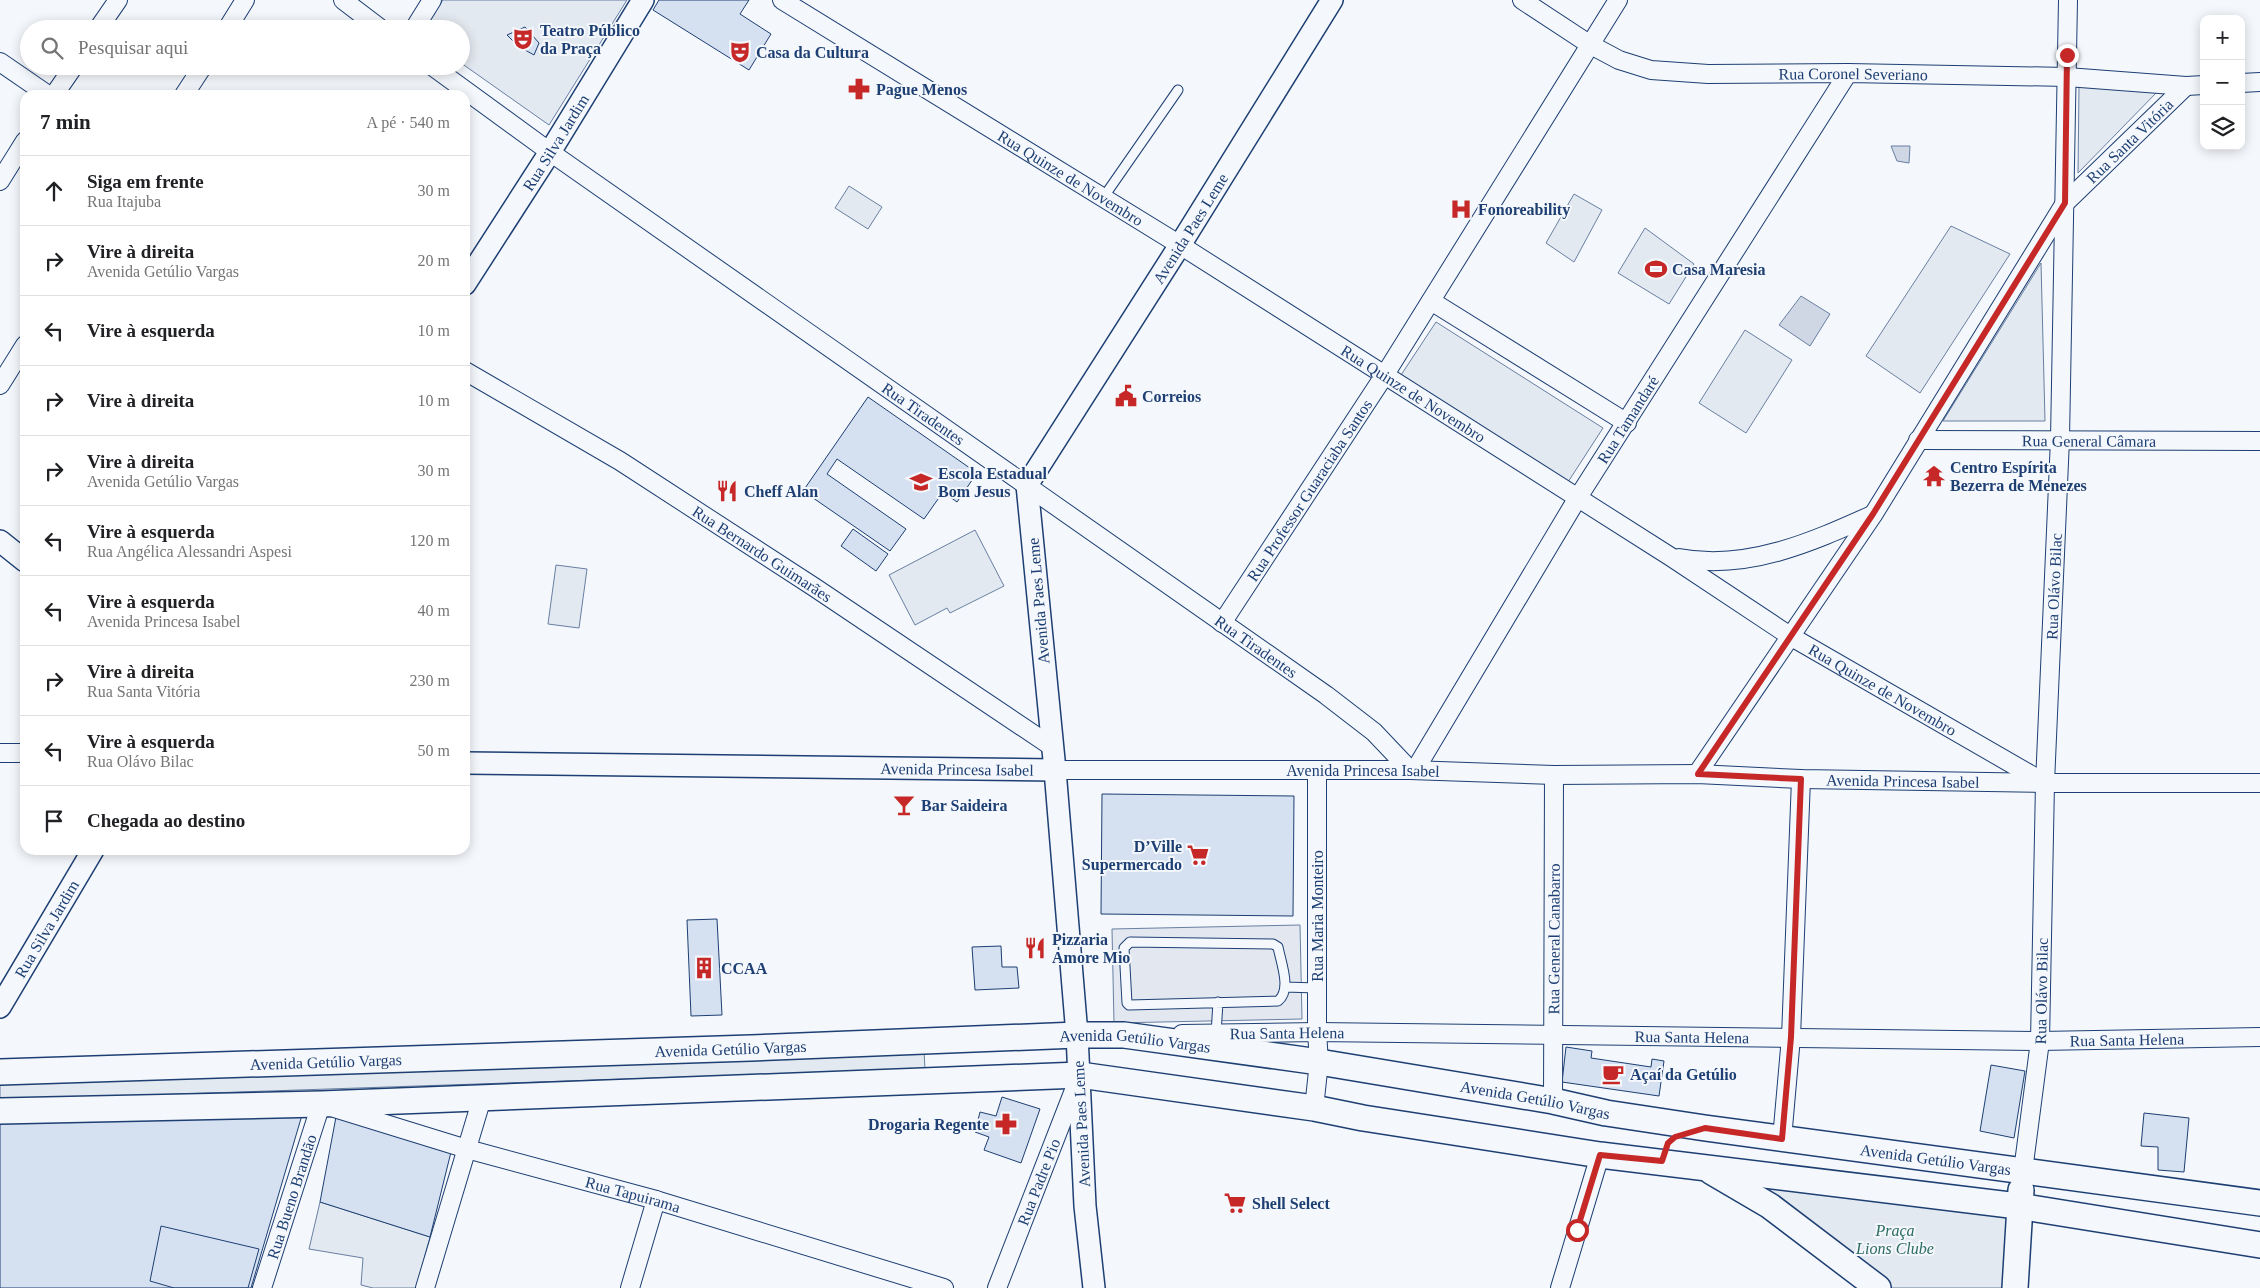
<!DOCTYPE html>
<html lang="pt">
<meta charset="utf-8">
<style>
:root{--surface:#fff;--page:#f2f2f2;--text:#202124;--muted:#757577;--line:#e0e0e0}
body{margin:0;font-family:"Times New Roman",serif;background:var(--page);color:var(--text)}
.controls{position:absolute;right:15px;top:15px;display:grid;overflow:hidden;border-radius:10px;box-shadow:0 2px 12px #0003}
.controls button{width:45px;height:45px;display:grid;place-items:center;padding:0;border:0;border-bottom:1px solid var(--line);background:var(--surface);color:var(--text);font:25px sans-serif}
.stop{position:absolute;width:15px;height:15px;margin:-11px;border:4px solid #c62828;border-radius:50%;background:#fff}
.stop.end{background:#c62828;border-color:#fff;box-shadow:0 1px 5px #0008}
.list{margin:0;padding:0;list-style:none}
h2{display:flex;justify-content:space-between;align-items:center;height:65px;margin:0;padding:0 20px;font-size:21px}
h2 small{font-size:16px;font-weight:400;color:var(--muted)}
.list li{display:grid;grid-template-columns:32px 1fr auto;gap:15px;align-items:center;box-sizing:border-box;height:70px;padding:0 20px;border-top:1px solid var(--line)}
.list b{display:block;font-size:19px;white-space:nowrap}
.list p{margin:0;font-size:16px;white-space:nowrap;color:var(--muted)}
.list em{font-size:16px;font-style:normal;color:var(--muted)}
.icon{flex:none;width:28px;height:28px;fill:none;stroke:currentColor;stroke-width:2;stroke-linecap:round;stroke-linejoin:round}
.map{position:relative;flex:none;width:2260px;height:1288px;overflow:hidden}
.search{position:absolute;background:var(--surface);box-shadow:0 2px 12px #0003;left:20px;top:20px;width:450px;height:55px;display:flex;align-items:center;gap:12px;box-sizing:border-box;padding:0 18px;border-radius:28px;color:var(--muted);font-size:19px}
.panel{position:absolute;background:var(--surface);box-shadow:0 2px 12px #0003;left:20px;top:90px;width:450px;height:765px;border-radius:15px}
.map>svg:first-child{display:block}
.green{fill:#e3e9f0;stroke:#687fa3}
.parking{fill:#e3e8f0;stroke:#687fa3}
.water{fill:#cfd7e4;stroke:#687fa3}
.building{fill:#d5e0f0;stroke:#1d3f73}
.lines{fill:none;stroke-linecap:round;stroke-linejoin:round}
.service-casing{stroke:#1d3f73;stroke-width:11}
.minor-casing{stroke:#1d3f73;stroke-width:20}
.tertiary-casing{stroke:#1d3f73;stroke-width:24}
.secondary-casing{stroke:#1d3f73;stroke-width:28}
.service{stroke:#f4f7fb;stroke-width:9}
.minor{stroke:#f4f7fb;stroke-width:18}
.tertiary{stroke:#f4f7fb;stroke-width:21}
.secondary{stroke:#f4f7fb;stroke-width:25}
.route{stroke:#c62828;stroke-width:6}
.labels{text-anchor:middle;stroke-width:4;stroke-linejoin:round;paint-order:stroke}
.poi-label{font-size:16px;font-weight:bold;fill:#1d3f73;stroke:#f4f7fb;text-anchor:start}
.street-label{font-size:16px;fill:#1d3f73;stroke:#f4f7fb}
.park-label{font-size:16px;font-style:italic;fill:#2c6c60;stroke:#f4f7fb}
</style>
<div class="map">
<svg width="2260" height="1288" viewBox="0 0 2260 1288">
<rect width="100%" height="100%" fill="#f4f7fb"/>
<path class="green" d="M443,0h184l-78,125 -88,-62v-34h-38z
M2079,87l80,3 -81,83z
M849,186l33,21 -14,22 -33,-21z
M1574,194l28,16 -28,52 -28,-19z
M1951,226l59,28 -90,139 -54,-37z
M1645,228l49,36 -25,40 -51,-31z
M2041,263l4,158h-102z
M1436,322l167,106 -35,54 -167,-107z
M1745,330l47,30 -46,73 -47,-30z
M975,530l29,56 -54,27 -3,-5 -32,17 -26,-50z
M556,565l31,4 -8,59 -31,-4z
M924,1051l1,18 -925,31v-20z
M1703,1167l315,39 -3,82h-137z
M320,1202l110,35 -14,51h-43l-12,-3 2,-27 -54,-9z"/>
<path class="parking" d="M1300,925l2,94 -188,4 -2,-94z"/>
<path class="water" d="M1891,146h19l-1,17 -12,-2z
M1801,296l29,18 -20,32 -31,-21z"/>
<path class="building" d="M659,0h90l-9,14 31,20 -22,36 -96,-60z
M525,27l14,16 -5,12 -16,-9 -11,-11z
M868,397l109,76 -20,29 -14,-10 -19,27 -87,-60 -10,15 79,55 -16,22 -87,-60z
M853,529l35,25 -12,17 -35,-25z
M1102,794l192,2 -1,120 -192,-2z
M717,919l5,96 -31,1 -4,-96z
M1001,946l1,21h15l2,21 -44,2 -3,-43z
M1566,1047l26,4 -1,7 60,9 1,-8 12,2 -5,35 -97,-14z
M1991,1065l34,6 -11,67 -34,-7z
M1002,1097l38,12 -19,54 -37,-13 5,-13 -14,-5 5,-20 16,4z
M2144,1113l45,5 -5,54 -26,-2v-23l-17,-1z
M302,1115l-51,173h-251v-167z
M336,1117l115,35 -21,85 -110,-35z
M161,1226l98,23 -11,39h-74l-24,-7z"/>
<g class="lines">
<g class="service-casing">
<path id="service" d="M1103,198l75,-108
M1130,942l143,2 5,3c3,16 14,43 0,54l-149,4 -2,-2 -3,-55z
M1285,987l32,1
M1216,1034l2,-32"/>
</g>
<g class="minor-casing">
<g id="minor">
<path d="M343,0l38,29"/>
<path id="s1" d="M782,0l398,245 491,312 119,79 255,147"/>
<path id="s2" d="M1522,0l67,44 30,16 32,10 57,4 140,-1 219,4 119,9 18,-1"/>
<path d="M98,29l20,-29"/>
<path d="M227,29l18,-29"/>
<path d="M414,29l18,-29"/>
<path d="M0,62l48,33"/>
<path id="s3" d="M432,66l118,86 776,543 48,37 36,38"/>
<path d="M2241,83l19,-1"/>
<path d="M54,95l20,-29"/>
<path d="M184,95l19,-29"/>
<path d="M0,181l25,-40"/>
<path d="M1431,301l196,122"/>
<path id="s4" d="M465,371l155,90 194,126 237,159"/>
<path d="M0,385l25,-40"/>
<path id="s5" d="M1918,440l342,1"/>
<path d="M1679,558c68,13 133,-16 193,-43"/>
<path id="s6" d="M1222,623l162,-247 234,-376"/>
<path d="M0,753h25"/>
<path id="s7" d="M1055,770h355l144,5 143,-1 104,5 244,4h215"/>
<path id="s8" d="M1415,770l162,-271 271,-426"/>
<path id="s9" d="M1697,774l176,-259 192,-312 121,-117"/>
<path id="s10" d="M1182,1034l135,-2 723,9 220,-4"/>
<path id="s11" d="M1553,1101l1,-326"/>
<path d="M1314,1108l5,-46 -2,-30v-262"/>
<path d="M1782,1139l9,-102 10,-258"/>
<path id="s12" d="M2023,1171l17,-130 5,-258 15,-344 8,-439"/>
<path id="s13" d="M262,1288l59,-184 146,45 189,51 288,88"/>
<path d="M425,1288l57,-190"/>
<path d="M630,1288l26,-88"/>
<path id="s14" d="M997,1288l81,-208"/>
<path d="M1560,1288l40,-133"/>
</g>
</g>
<g class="tertiary-casing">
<g id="tertiary">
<path id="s15" d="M465,284l85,-132 93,-152"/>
<path d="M0,541l25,20"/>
<path id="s16" d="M465,763l590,7"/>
<path id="s17" d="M0,1007l93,-157"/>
<path id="s18" d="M1094,1288l-9,-82 -8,-171 -22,-265 -28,-285 153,-240 152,-245"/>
</g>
</g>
<g class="secondary-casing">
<g id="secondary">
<path id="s19" d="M0,1072l751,-24 326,-13h47l195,27 234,39 53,12 99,15 555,75"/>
<path d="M0,1111l321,-7 759,-29 234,33 49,10 237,37 418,51 242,39"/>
<path d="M1712,1172l58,34 108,82"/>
<path d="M2015,1288l6,-98"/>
</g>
</g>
<use href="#service" class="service"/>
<use href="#minor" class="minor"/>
<use href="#tertiary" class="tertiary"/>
<use href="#secondary" class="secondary"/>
</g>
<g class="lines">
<path class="route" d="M1577,1230l23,-75 62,6 6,-18 7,-6 30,-9 77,11 9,-102 10,-258 -103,-5 175,-260 192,-311 2,-148"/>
</g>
<defs>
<g id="theatre-bare" transform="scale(1.725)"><path d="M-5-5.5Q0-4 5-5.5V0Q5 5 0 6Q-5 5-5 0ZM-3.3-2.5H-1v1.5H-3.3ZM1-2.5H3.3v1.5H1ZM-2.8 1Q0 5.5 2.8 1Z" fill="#c62828" stroke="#f4f7fb" stroke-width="2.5" paint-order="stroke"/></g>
<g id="pharmacy-bare" transform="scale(1.725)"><path d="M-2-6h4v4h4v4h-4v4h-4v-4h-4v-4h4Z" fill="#c62828" stroke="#f4f7fb" stroke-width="2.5" paint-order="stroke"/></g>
<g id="hospital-bare" transform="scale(1.725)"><path d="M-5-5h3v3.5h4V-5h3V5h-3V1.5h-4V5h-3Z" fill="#c62828" stroke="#f4f7fb" stroke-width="2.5" paint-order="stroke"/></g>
<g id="stadium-bare" transform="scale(1.725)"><path d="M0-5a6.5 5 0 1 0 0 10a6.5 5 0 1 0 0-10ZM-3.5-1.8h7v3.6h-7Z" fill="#c62828" stroke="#f4f7fb" stroke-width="2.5" paint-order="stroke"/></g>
<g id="civic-bare" transform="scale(1.725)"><path d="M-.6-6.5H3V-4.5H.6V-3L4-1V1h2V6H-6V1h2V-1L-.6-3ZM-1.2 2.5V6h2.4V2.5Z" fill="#c62828" stroke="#f4f7fb" stroke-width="2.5" paint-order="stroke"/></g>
<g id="temple-bare" transform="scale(1.725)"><path d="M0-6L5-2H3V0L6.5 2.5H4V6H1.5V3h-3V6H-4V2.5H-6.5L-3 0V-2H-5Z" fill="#c62828" stroke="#f4f7fb" stroke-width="2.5" paint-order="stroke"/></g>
<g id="school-bare" transform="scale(1.725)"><path d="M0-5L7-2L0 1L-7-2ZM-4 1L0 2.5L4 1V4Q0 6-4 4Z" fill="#c62828" stroke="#f4f7fb" stroke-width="2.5" paint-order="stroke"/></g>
<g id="restaurant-bare" transform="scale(1.725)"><path d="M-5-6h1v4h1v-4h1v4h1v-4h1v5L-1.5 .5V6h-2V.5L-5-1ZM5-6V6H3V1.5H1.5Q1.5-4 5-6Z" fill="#c62828" stroke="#f4f7fb" stroke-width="2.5" paint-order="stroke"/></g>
<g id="bar-bare" transform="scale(1.725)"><path d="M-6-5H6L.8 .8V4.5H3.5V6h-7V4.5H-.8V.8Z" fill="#c62828" stroke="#f4f7fb" stroke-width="2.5" paint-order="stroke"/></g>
<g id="supermarket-bare" transform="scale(1.725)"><path d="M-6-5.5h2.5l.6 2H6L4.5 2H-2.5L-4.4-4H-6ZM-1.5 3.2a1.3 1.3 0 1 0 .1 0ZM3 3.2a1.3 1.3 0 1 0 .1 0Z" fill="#c62828" stroke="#f4f7fb" stroke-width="2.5" paint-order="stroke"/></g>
<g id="building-bare" transform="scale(1.725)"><path d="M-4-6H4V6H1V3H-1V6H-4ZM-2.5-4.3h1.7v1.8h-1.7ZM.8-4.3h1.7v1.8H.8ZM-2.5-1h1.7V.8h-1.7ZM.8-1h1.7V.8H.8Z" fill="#c62828" stroke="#f4f7fb" stroke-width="2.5" paint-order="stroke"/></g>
<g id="cafe-bare" transform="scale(1.725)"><path d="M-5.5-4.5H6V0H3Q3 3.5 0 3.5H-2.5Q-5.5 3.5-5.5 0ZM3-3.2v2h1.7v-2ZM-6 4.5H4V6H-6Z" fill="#c62828" stroke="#f4f7fb" stroke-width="2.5" paint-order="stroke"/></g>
</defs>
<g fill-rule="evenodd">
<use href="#theatre-bare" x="523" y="39"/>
<use href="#theatre-bare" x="740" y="52"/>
<use href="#pharmacy-bare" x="859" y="89"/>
<use href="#hospital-bare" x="1461" y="209"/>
<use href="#stadium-bare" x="1656" y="269"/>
<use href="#civic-bare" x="1126" y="396"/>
<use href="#temple-bare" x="1934" y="476"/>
<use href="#school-bare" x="921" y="482"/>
<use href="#restaurant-bare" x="727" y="491"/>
<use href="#bar-bare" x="904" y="805"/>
<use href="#supermarket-bare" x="1198" y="855"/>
<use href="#restaurant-bare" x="1035" y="948"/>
<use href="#building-bare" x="704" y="968"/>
<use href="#cafe-bare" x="1613" y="1074"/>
<use href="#pharmacy-bare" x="1006" y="1124"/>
<use href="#supermarket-bare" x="1235" y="1203"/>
</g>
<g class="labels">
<g class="poi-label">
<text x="540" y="36">Teatro Público<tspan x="540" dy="18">da Praça</tspan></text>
<text x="756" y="58">Casa da Cultura</text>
<text x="876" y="95">Pague Menos</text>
<text x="1478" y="215">Fonoreability</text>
<text x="1672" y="275">Casa Maresia</text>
<text x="1142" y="402">Correios</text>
<text x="1950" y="473">Centro Espírita<tspan x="1950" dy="18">Bezerra de Menezes</tspan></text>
<text x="938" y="479">Escola Estadual<tspan x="938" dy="18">Bom Jesus</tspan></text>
<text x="744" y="497">Cheff Alan</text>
<text x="921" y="811">Bar Saideira</text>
<text x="1182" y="852" text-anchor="end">D’Ville<tspan x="1182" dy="18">Supermercado</tspan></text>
<text x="1052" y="945">Pizzaria<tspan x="1052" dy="18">Amore Mio</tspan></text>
<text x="721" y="974">CCAA</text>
<text x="1630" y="1080">Açaí da Getúlio</text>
<text x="989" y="1130" text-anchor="end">Drogaria Regente</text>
<text x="1252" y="1209">Shell Select</text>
</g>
<g class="street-label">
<text dy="6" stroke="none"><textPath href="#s2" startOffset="350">Rua Coronel Severiano</textPath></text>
<text dy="6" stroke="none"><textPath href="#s9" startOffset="769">Rua Santa Vitória</textPath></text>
<text dy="6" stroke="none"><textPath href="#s15" startOffset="168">Rua Silva Jardim</textPath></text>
<text dy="6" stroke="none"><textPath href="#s1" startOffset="339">Rua Quinze de Novembro</textPath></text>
<text dy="6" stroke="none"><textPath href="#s18" startOffset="1110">Avenida Paes Leme</textPath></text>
<text dy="6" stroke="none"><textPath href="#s1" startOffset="744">Rua Quinze de Novembro</textPath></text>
<text dy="6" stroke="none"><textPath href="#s3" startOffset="602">Rua Tiradentes</textPath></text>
<text dy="6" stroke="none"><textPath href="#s8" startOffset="410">Rua Tamandaré</textPath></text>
<text dy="6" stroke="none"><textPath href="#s5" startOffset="171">Rua General Câmara</textPath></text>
<text dy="6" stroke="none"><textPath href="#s6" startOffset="159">Rua Professor Guaraciaba Santos</textPath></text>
<text dy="6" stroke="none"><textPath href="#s4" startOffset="349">Rua Bernardo Guimarães</textPath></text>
<text dy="6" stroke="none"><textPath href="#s12" startOffset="586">Rua Olávo Bilac</textPath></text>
<text transform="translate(1038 601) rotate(-95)" y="6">Avenida Paes Leme</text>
<text dy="6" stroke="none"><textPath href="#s3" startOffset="1008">Rua Tiradentes</textPath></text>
<text dy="6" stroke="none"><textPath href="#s1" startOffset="1299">Rua Quinze de Novembro</textPath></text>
<text dy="6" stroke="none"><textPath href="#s16" startOffset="492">Avenida Princesa Isabel</textPath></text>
<text dy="6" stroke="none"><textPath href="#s7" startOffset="308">Avenida Princesa Isabel</textPath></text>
<text dy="6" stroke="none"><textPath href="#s7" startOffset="848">Avenida Princesa Isabel</textPath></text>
<text transform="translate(1317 916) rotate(-90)" y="6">Rua Maria Monteiro</text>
<text dy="6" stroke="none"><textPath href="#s17" startOffset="91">Rua Silva Jardim</textPath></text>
<text dy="6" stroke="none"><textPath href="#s11" startOffset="162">Rua General Canabarro</textPath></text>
<text dy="6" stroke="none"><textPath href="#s12" startOffset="181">Rua Olávo Bilac</textPath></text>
<text dy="6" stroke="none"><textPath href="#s10" startOffset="105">Rua Santa Helena</textPath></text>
<text dy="6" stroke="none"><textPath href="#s10" startOffset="510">Rua Santa Helena</textPath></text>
<text dy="6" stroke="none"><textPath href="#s10" startOffset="945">Rua Santa Helena</textPath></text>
<text dy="6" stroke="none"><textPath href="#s19" startOffset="1136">Avenida Getúlio Vargas</textPath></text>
<text dy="6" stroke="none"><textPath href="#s19" startOffset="731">Avenida Getúlio Vargas</textPath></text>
<text dy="6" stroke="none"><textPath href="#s19" startOffset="326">Avenida Getúlio Vargas</textPath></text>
<text dy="6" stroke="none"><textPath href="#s19" startOffset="1541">Avenida Getúlio Vargas</textPath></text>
<text transform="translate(1081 1124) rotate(-93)" y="6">Avenida Paes Leme</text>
<text dy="6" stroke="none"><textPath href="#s19" startOffset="1946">Avenida Getúlio Vargas</textPath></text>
<text dy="6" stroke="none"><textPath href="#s14" startOffset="114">Rua Padre Pio</textPath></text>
<text dy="6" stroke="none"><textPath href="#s13" startOffset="518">Rua Tapuirama</textPath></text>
<text dy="6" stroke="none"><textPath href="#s13" startOffset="96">Rua Bueno Brandão</textPath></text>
</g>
<g class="park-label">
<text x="1895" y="1236">Praça<tspan x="1895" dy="18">Lions Clube</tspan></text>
</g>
</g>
</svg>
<div class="controls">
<button>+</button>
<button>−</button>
<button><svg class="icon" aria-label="layers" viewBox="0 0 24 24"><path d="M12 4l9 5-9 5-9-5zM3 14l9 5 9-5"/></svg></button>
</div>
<div class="stop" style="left:1577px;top:1230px"></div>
<div class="stop end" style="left:2067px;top:55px"></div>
<div class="search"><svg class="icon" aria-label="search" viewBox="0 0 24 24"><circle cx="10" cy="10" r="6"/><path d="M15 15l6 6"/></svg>Pesquisar aqui</div>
<section class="panel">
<h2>7 min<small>A pé · 540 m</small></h2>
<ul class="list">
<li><svg class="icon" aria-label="ahead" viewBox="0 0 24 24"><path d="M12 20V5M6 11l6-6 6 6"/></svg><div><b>Siga em frente</b><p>Rua Itajuba</p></div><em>30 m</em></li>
<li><svg class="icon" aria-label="right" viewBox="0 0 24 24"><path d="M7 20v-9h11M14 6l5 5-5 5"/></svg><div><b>Vire à direita</b><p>Avenida Getúlio Vargas</p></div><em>20 m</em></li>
<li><svg class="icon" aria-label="left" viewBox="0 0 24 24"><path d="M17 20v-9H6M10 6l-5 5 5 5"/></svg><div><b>Vire à esquerda</b></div><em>10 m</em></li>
<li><svg class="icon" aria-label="right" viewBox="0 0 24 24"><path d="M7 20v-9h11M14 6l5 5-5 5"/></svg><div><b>Vire à direita</b></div><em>10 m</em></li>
<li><svg class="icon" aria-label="right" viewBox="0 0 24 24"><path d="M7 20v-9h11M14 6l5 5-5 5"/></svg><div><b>Vire à direita</b><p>Avenida Getúlio Vargas</p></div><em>30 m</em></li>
<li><svg class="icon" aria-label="left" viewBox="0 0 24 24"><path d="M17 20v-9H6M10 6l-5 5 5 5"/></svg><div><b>Vire à esquerda</b><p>Rua Angélica Alessandri Aspesi</p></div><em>120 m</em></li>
<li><svg class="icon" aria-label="left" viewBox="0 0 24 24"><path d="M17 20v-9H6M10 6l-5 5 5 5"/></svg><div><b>Vire à esquerda</b><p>Avenida Princesa Isabel</p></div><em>40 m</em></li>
<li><svg class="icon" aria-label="right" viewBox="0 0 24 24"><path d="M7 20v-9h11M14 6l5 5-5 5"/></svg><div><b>Vire à direita</b><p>Rua Santa Vitória</p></div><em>230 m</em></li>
<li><svg class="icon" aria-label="left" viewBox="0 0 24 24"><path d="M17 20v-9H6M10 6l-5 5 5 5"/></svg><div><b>Vire à esquerda</b><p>Rua Olávo Bilac</p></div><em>50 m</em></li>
<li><svg class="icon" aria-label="arrive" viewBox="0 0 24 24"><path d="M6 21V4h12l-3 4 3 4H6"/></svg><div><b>Chegada ao destino</b></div></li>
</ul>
</section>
</div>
